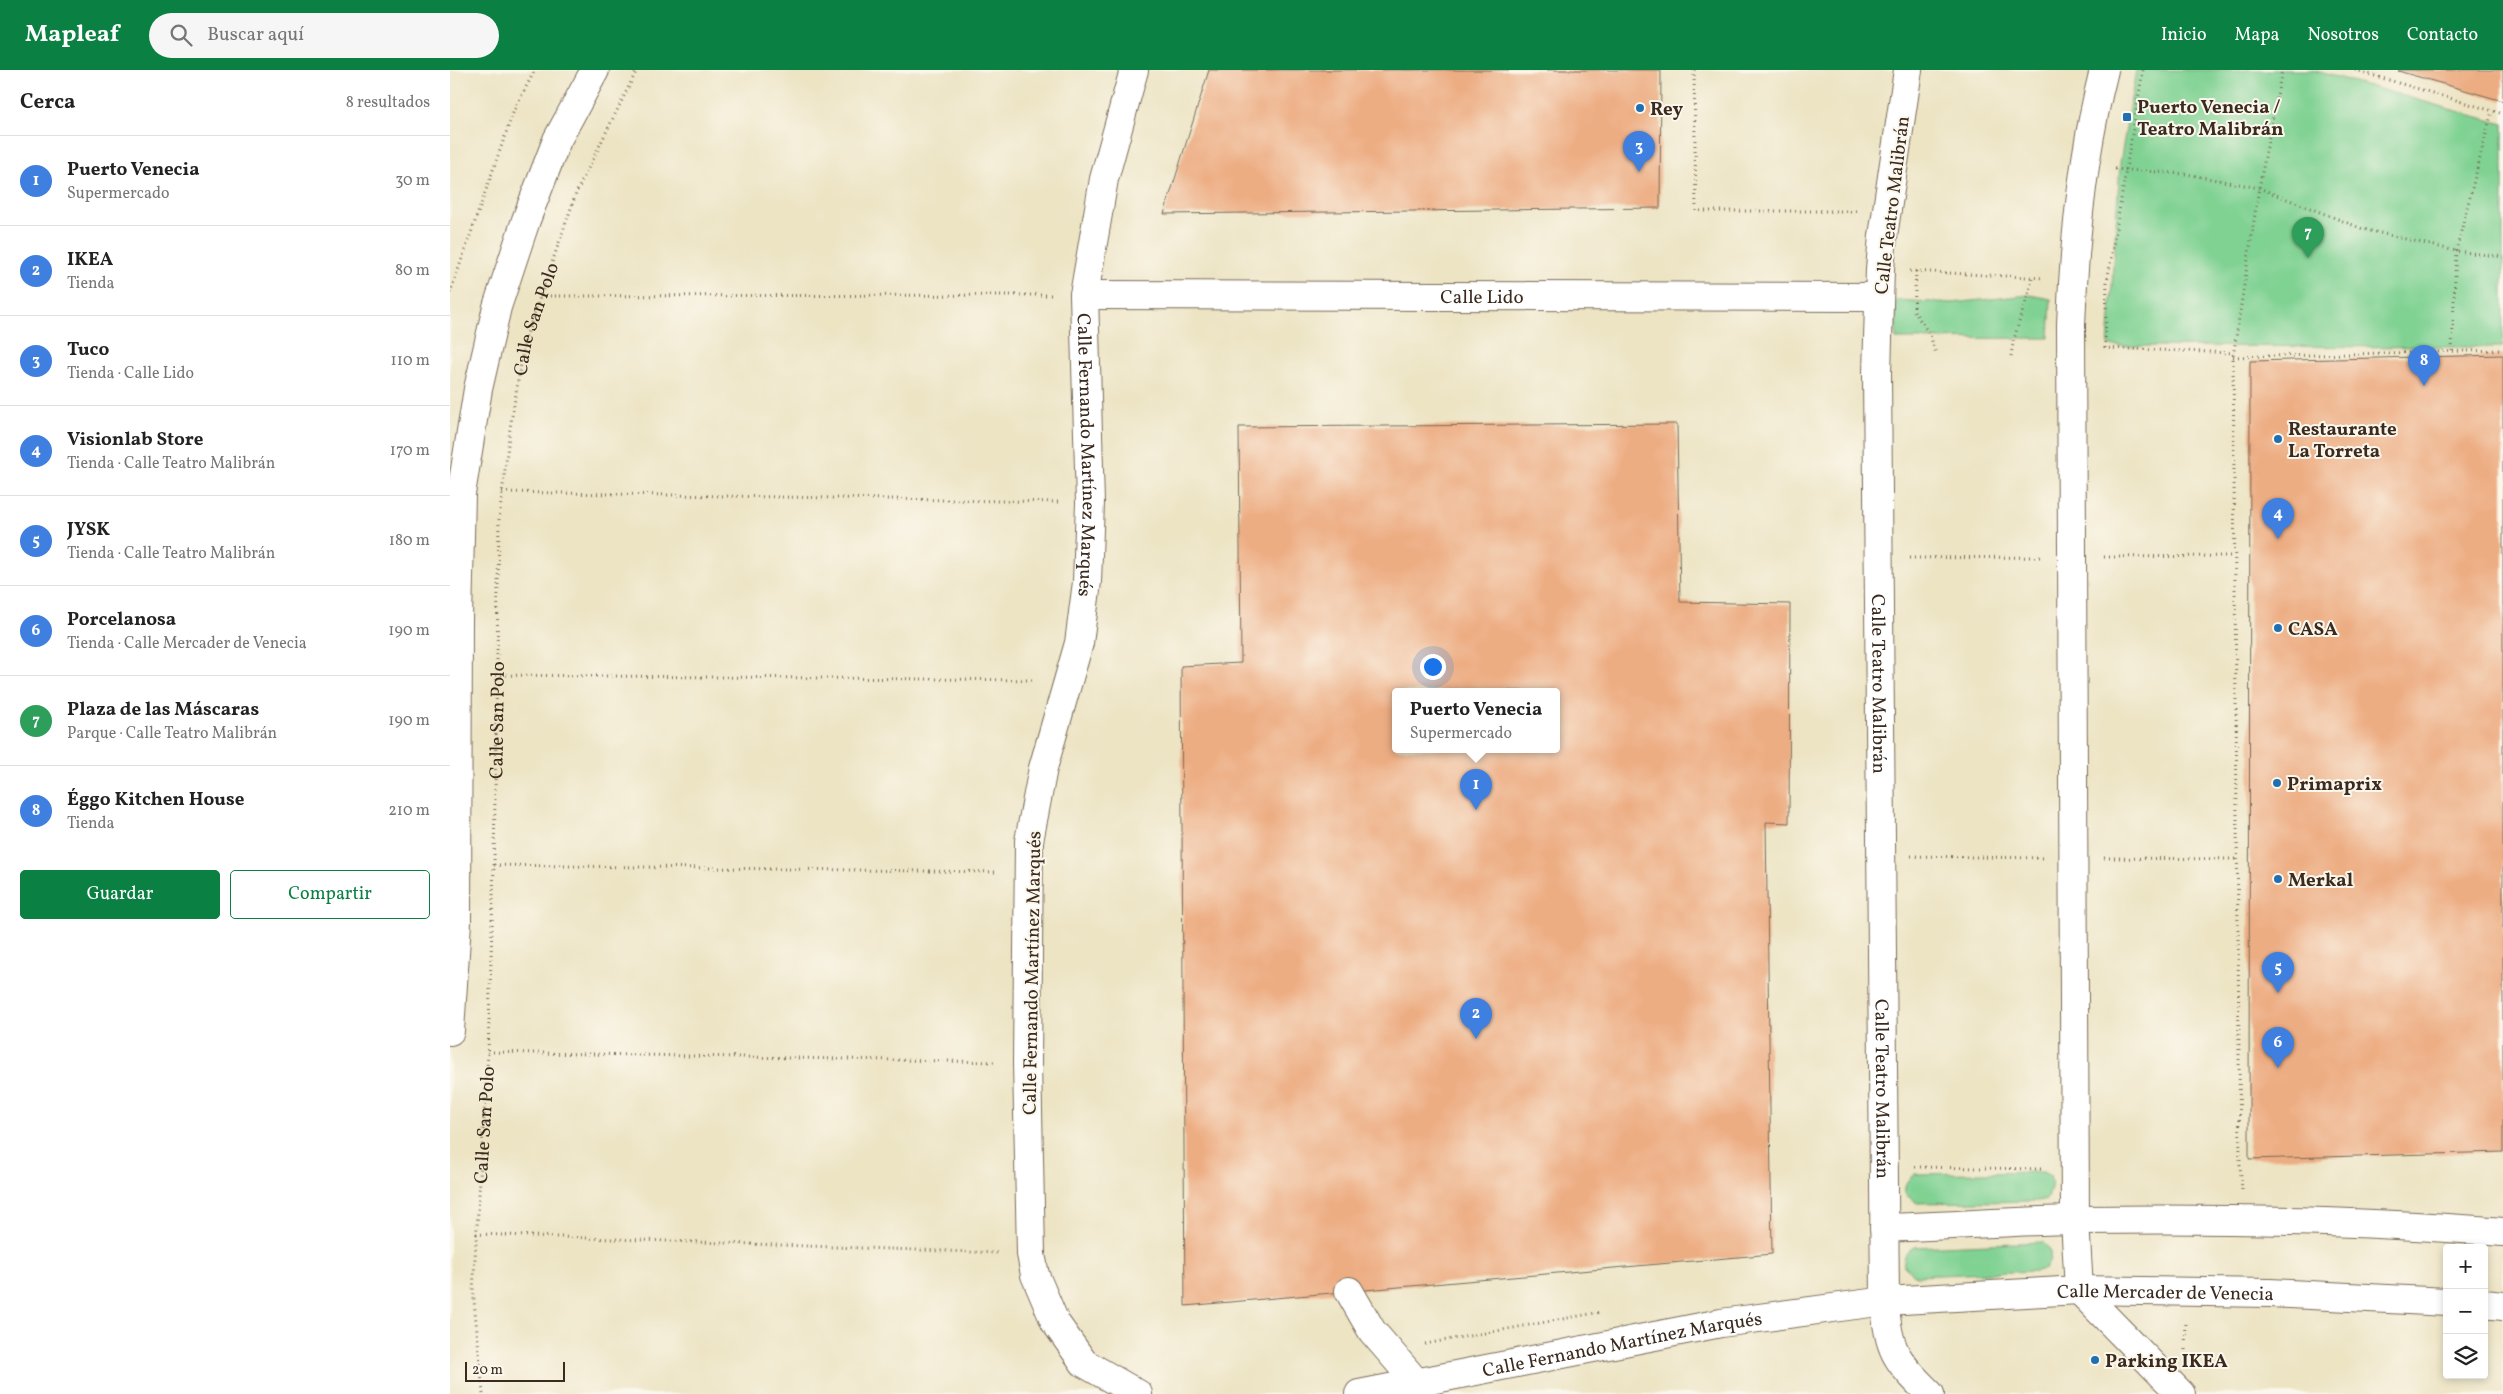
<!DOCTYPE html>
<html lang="es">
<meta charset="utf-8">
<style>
:root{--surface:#fff;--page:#f6f6f6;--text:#222;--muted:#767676;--line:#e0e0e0;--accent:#0b8043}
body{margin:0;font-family:Vollkorn,serif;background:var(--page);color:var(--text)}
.controls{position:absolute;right:15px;bottom:15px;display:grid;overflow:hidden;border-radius:5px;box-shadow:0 2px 8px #0003}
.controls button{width:45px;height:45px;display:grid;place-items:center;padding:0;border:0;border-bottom:1px solid var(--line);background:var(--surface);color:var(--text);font:25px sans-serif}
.scale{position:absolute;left:15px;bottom:12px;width:100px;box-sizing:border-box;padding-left:5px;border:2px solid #3b2a1e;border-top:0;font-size:14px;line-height:18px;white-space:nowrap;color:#3b2a1e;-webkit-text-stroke:4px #fbf7ec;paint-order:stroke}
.you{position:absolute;left:982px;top:596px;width:18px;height:18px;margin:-12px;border:4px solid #fff;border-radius:50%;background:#1a73e8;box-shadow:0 0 0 8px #1a73e833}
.badge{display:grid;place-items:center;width:32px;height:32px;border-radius:50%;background:var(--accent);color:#fff;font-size:16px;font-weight:700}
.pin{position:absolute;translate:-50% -41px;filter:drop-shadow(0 1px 2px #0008)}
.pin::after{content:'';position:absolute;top:26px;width:18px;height:15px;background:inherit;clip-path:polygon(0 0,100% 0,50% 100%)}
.popup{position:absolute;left:942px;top:618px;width:168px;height:65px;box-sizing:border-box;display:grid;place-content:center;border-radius:5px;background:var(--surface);filter:drop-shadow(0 1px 4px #0005);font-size:16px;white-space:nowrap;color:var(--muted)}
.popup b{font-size:19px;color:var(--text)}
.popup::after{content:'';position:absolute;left:50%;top:100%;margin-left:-10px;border:10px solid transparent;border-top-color:var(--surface)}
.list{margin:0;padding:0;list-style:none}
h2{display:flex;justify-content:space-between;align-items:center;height:65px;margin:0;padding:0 20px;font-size:21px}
h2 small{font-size:16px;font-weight:400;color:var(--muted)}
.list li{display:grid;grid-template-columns:32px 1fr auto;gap:15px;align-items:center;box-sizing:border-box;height:90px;padding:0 20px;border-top:1px solid var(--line)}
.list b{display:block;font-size:19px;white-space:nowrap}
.list p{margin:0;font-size:16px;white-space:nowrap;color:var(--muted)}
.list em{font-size:16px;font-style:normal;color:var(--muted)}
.actions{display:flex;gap:10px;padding:15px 20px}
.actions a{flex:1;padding:11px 0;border:1px solid var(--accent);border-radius:5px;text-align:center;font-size:18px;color:var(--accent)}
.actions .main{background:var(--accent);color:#fff}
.icon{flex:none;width:28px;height:28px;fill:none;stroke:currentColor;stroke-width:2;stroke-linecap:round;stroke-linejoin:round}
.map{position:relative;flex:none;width:2053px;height:1324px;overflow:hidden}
header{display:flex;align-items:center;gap:30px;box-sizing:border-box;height:70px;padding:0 25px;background:var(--accent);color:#fff}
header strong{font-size:24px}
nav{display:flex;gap:28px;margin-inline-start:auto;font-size:18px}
.search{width:350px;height:45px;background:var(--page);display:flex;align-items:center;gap:12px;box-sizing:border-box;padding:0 18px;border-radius:28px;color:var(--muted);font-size:19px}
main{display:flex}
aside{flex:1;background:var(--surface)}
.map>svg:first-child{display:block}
.green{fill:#80d293;stroke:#5e7e58}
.building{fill:#edad83;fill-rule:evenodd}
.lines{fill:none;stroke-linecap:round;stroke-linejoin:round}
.minor-casing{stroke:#796b58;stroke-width:30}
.path{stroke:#796b58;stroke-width:3;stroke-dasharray:1 4;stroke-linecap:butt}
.minor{stroke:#fff;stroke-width:28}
.poi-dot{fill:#1f6fb2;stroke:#fbf7ec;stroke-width:2}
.labels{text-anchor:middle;stroke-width:4;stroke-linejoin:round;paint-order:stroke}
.poi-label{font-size:19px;font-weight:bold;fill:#3b2a1e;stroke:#fbf7ec;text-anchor:start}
.street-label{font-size:19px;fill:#3b2a1e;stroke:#fbf7ec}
</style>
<header>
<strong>Mapleaf</strong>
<div class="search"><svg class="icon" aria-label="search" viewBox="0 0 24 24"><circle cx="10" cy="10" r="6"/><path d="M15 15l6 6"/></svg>Buscar aquí</div>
<nav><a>Inicio</a><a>Mapa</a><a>Nosotros</a><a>Contacto</a></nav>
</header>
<main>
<aside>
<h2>Cerca<small>8 resultados</small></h2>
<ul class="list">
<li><span class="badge" style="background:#3f7fe0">1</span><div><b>Puerto Venecia</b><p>Supermercado</p></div><em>30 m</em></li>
<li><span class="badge" style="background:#3f7fe0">2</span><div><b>IKEA</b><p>Tienda</p></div><em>80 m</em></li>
<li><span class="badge" style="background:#3f7fe0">3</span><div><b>Tuco</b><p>Tienda · Calle Lido</p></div><em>110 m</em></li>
<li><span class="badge" style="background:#3f7fe0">4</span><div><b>Visionlab Store</b><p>Tienda · Calle Teatro Malibrán</p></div><em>170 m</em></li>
<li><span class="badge" style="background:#3f7fe0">5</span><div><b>JYSK</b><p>Tienda · Calle Teatro Malibrán</p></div><em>180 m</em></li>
<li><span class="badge" style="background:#3f7fe0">6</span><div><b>Porcelanosa</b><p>Tienda · Calle Mercader de Venecia</p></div><em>190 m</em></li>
<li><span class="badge" style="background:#2e9e5b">7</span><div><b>Plaza de las Máscaras</b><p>Parque · Calle Teatro Malibrán</p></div><em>190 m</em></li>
<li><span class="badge" style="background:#3f7fe0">8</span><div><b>Éggo Kitchen House</b><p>Tienda</p></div><em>210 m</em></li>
</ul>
<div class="actions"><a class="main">Guardar</a><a>Compartir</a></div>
</aside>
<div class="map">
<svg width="2053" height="1324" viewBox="0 0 2053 1324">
<rect width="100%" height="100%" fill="#fbf7ec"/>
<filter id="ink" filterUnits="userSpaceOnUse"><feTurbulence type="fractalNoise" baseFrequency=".02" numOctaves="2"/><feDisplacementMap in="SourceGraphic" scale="10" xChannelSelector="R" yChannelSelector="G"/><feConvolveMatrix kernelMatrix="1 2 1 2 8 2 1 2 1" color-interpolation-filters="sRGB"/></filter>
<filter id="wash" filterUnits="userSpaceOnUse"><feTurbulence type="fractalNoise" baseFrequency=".0096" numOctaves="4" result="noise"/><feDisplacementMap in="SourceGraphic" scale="20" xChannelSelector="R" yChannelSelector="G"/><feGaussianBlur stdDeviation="1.12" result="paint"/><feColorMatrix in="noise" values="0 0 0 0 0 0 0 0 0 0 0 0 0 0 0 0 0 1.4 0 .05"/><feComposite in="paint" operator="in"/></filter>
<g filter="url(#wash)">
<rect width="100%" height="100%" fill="#ede4c4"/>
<path class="green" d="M1686,0h176l191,54v223l-395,-1 12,-183z
M1579,225l22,4 -2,39 -153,1v-39l56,3z
M1593,1102l7,4c3,9 1,15 -3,23l-10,2 -120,2 -12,-9c-1,-11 2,-14 10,-20z
M1592,1172c11,8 10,16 3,27l-9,2 -120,5 -12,-10c-1,-10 2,-14 10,-19z"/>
<g id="blocks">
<path class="building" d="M759,0h452l-1,138 -496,6z
M1949,0h104v31l-105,-30z
M2053,285v797l-254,7 1,-798z
M1227,354l3,178 110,2 -1,219 -23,-1 6,432 -587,52 -4,-640 60,-3 -2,-236zM946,621h160v58h-160z"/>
</g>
</g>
<g filter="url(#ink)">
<use href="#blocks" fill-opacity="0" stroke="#796b58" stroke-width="1"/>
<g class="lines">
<g class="minor-casing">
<g id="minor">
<path id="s2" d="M684,0l-30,109 -20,116 6,208 -3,79 -8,61 -36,125 -14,73 -2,222 4,191 4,21 20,47 29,41 54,31"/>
<path id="s3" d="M1458,0l-25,166 -3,33 -3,105 8,927c2,48 11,60 45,93"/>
<path d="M1654,0c-21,83 -30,169 -33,255l4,895 4,70 102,104"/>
<path id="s4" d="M634,225l795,2"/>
<path d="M0,961l7,-109 1,-302 3,-126 17,-105 19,-82 29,-87 31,-80 38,-70"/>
<path d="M1434,1158c64,-2 128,-7 193,-8 142,-2 284,0 426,12"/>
<path d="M899,1221l23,40 44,51"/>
<path d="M2034,1234l19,2"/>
<path id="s5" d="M909,1324l362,-71 164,-22 194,-11 191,3 177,9"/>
</g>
</g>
<g class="path">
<path d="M1244,0l2,141h160"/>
<path d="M1693,0l-36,212 -2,66 129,5"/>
<path d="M1905,0l148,44"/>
<path d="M1665,99l71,5 73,14 104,41 93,22 47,6"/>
<path d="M1460,201l134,7"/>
<path d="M1466,201l-2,40 16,24 6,19"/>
<path d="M0,223l64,-183 21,-40"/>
<path d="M90,226l512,-1"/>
<path d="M2002,281l4,-100 36,-140"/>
<path d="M1561,286c3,-27 16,-51 21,-78"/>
<path d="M1783,287l270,-7"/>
<path d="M52,422l557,10"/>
<path d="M1654,487l130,-1"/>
<path d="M1459,488l133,-1"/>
<path d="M46,605l539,5"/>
<path d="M1461,786l131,2"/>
<path d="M1654,788l133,1"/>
<path d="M44,795l504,7"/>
<path d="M38,982l509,10"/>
<path d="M1465,1097l128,2"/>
<path d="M1792,1120l-2,-25 -7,-808 26,-169 23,-118"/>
<path d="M26,1164l524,19"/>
<path d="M975,1274l176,-32"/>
<path d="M1735,1280l1,-28"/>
<path id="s1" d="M33,1324l-10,-104 15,-238 6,-187 5,-346 11,-91 15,-88 52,-149 60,-121"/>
</g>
<use href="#minor" class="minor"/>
</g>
</g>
<g class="poi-dot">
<circle cx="1190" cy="38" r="5"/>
<rect x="1672" y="42" width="10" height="10" rx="2.5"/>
<circle cx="1828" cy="369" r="5"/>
<circle cx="1828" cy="558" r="5"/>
<circle cx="1827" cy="713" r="5"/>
<circle cx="1828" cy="809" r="5"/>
<circle cx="1645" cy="1290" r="5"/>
</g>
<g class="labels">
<g class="poi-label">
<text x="1687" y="43">Puerto Venecia /<tspan x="1687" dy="22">Teatro Malibrán</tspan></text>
<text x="1200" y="45">Rey</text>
<text x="1838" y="365">Restaurante<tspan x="1838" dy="22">La Torreta</tspan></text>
<text x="1838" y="565">CASA</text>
<text x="1837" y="720">Primaprix</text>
<text x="1838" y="816">Merkal</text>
<text x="1655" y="1297">Parking IKEA</text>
</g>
<g class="street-label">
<text transform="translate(1441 135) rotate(-83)" y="7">Calle Teatro Malibrán</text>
<text dy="7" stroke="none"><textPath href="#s4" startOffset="398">Calle Lido</textPath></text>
<text dy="7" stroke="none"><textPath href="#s1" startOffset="1080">Calle San Polo</textPath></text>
<text dy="7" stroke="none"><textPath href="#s2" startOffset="391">Calle Fernando Martínez Marqués</textPath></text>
<text dy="7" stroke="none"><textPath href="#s3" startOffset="616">Calle Teatro Malibrán</textPath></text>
<text dy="7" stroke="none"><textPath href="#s1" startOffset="675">Calle San Polo</textPath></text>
<text transform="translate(581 903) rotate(-89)" y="7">Calle Fernando Martínez Marqués</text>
<text dy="7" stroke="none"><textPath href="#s3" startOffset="1021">Calle Teatro Malibrán</textPath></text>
<text dy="7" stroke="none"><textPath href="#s1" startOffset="270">Calle San Polo</textPath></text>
<text dy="7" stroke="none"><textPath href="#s5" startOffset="815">Calle Mercader de Venecia</textPath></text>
<text dy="7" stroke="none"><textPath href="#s5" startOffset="268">Calle Fernando Martínez Marqués</textPath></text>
</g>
</g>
</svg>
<div class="controls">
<button>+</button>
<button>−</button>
<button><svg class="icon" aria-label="layers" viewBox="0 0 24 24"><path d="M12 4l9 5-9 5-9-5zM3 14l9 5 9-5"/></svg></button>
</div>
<div class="scale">20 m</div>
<div class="you"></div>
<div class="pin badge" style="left:1026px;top:740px;background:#3f7fe0">1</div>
<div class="popup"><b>Puerto Venecia</b>Supermercado</div>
<div class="pin badge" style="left:1026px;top:969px;background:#3f7fe0">2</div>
<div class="pin badge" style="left:1189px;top:102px;background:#3f7fe0">3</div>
<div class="pin badge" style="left:1828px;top:469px;background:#3f7fe0">4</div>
<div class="pin badge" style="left:1828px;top:923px;background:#3f7fe0">5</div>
<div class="pin badge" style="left:1828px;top:998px;background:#3f7fe0">6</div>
<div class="pin badge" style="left:1858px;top:188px;background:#2e9e5b">7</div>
<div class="pin badge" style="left:1974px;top:316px;background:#3f7fe0">8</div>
</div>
</main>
